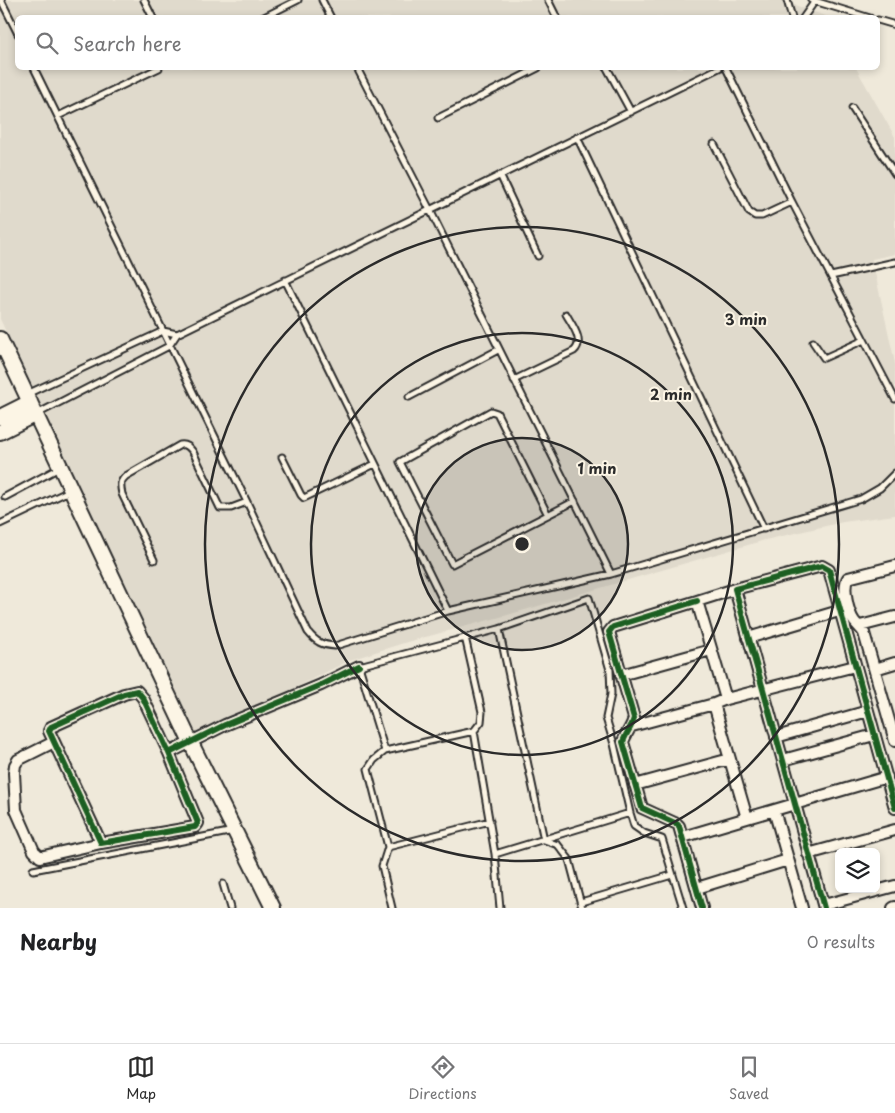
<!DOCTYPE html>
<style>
:root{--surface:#fff;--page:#f2f2f2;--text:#202124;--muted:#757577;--line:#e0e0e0;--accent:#2b2b2b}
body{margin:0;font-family:"Playpen Sans",sans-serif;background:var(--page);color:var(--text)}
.controls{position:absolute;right:15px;bottom:15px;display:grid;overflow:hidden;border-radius:8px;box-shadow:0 2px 8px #0003}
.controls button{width:45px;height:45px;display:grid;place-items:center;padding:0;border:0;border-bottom:1px solid var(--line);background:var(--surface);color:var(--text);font:25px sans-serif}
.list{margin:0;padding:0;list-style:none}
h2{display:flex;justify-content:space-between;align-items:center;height:65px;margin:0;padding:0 20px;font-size:21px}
h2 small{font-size:16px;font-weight:400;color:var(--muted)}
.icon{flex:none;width:28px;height:28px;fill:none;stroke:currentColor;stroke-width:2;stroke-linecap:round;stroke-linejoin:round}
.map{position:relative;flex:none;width:895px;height:908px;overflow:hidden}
.search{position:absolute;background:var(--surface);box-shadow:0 2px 8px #0003;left:15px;right:15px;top:15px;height:55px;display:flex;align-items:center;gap:12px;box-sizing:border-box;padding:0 18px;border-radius:8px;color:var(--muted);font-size:19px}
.sheet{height:135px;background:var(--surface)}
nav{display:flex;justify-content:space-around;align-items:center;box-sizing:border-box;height:70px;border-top:1px solid var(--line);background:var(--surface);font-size:14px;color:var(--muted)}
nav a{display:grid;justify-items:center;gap:2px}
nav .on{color:var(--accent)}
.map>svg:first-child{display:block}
.built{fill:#e0dacc}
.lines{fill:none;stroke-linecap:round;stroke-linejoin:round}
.lane-casing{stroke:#2b2b2b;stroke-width:9}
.street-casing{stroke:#2b2b2b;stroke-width:14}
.secondary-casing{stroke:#2b2b2b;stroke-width:18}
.lane{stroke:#fcf5e5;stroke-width:5}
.street{stroke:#fcf5e5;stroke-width:10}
.secondary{stroke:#fcf5e5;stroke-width:14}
.cycleway-casing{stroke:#fcf5e5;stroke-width:9}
.cycleway{stroke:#1b5e20;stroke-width:6}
.ring{fill:none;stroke:#2b2b2b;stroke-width:2.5}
.centre{fill:#2b2b2b;stroke:#fcf5e5;stroke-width:2.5}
.ring-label{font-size:15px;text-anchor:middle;font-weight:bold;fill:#2b2b2b;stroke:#fcf5e5;stroke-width:4;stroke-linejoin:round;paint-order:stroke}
</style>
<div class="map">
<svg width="895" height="908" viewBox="0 0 895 908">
<rect width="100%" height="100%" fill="#efe9da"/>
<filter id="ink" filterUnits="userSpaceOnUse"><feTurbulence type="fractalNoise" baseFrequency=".02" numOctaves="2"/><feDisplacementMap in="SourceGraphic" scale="10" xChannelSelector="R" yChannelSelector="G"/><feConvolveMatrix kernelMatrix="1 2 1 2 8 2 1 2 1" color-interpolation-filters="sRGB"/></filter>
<g filter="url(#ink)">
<path class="built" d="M0,0h790l2,4 36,13 -810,1v50h838l39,69v117l-23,5 23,104v152l-52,7 -78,18 -261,76 -97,26 -57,18 -152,77 -198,-418z"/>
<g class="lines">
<g class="lane-casing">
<path id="lane" d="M1,0l17,34
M144,0l9,18
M322,0l9,18
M548,0l9,18
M787,0l5,18
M811,0l59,18
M262,18l36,-18
M803,18l12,-17
M878,20l17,5
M34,68l213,434 61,130c8,10 14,13 27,14l113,-35 163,-37 250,-75 19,-11 15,-15
M357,68l73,142 181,364
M607,68l24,44
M726,68l66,134 103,197
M852,108l43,66
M58,116l101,-48
M438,118l100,-50
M577,137l187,392
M714,144l35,68 6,4h7l30,-14
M500,175l38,81
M831,276l64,-14
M285,280l163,331
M813,342l11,16 40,-18
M514,380l60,-29c11,-10 -2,-26 -8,-37
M27,394l136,-63 14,3
M409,397l89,-47
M37,414l132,-68 8,-12 542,-266
M282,457l19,38 3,3 71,-34
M5,497l54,-29
M548,515l-51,-102 -6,-2 -91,51 52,102 123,-63
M0,524l69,-33
M154,560l-32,-66c-2,-9 -2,-13 4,-18l54,-31c7,-1 9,2 13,7l27,56h11l16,-6
M474,731l21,123 5,54
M385,751l89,-20 7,-9 1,-10 -17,-75
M388,847l102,-26
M495,854l135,-41
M33,870l201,-39
M223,884l7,24
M581,902l91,-27
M392,908l-10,-42 6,-19 -20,-78 6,-9 11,-9 -26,-85 140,-37
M582,908l-13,-49 -11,-14 -14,-5 -45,-211 90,-31 21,72 1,24 -5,24 8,26 16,69 4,13 10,7 18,6 21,69"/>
</g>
<g class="street-casing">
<path id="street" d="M895,566l-47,12c-6,9 0,34 6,43 3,4 7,7 10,12l31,108
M697,601l-84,26 -4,5 25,86c-2,9 -8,15 -11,24l19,66 35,16 2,2 23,82
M860,626l35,-9
M748,638l91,-27
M875,669l20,-6
M621,675l90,-25
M726,699l-29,-98 38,-12
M714,704l33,114 140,-41
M632,726l82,-22 12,-5 129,-33
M776,737l92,-26
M54,742l-36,18 -3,5 -1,8 2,37 18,41 6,6 4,-1 57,-13
M169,753l29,70 -3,4 -94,16 -52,-112 2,-4 73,-33 13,-3 6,7 26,55 56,-28 96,-40 38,-19
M783,760l91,-25
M635,785l95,-26
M774,810l28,98
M683,837l64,-19
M808,854l87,-24
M697,888l91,-28
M824,905l71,-19
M824,908l-89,-319 87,-23 7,4 66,238
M893,908l2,-1"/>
</g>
<g class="secondary-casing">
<path id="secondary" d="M0,339l191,404 82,165
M0,417l30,-15
M0,432l36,-18"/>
</g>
<use href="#lane" class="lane"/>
<use href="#street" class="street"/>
<use href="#secondary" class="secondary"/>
<g class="cycleway-casing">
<path id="cycleway" d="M697,601l-84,26 -4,5 25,86c-2,9 -8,15 -11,24l19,66 35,16 2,2 23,82
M169,753l29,70 -3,4 -94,16 -52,-112 2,-4 73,-33 13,-3 6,7 26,55 56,-28 96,-40 38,-19
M824,908l-89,-319 87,-23 7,4 66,238"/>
</g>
<use href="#cycleway" class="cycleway"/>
</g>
</g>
<circle cx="522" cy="544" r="106" fill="#2b2b2b" fill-opacity=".12"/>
<g class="ring">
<circle cx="522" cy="544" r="106"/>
<circle cx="522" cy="544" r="211"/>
<circle cx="522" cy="544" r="317"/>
</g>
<circle cx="522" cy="544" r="8" class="centre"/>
<g class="ring-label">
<text x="746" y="325">3 min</text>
<text x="671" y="400">2 min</text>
<text x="597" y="474">1 min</text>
</g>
</svg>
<div class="controls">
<button><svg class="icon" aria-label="layers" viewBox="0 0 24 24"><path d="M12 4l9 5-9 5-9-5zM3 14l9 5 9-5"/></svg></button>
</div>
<div class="search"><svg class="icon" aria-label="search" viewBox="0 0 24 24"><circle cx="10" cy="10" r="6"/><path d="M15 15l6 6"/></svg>Search here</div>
</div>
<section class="sheet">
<h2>Nearby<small>0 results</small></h2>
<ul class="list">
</ul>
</section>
<nav>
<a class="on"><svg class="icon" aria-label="map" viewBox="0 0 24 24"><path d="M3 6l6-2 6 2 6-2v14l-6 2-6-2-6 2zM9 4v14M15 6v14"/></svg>Map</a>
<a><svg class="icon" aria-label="directions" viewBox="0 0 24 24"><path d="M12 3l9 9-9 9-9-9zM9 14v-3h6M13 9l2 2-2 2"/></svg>Directions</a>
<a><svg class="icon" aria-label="saved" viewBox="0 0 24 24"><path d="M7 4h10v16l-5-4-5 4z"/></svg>Saved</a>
</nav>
